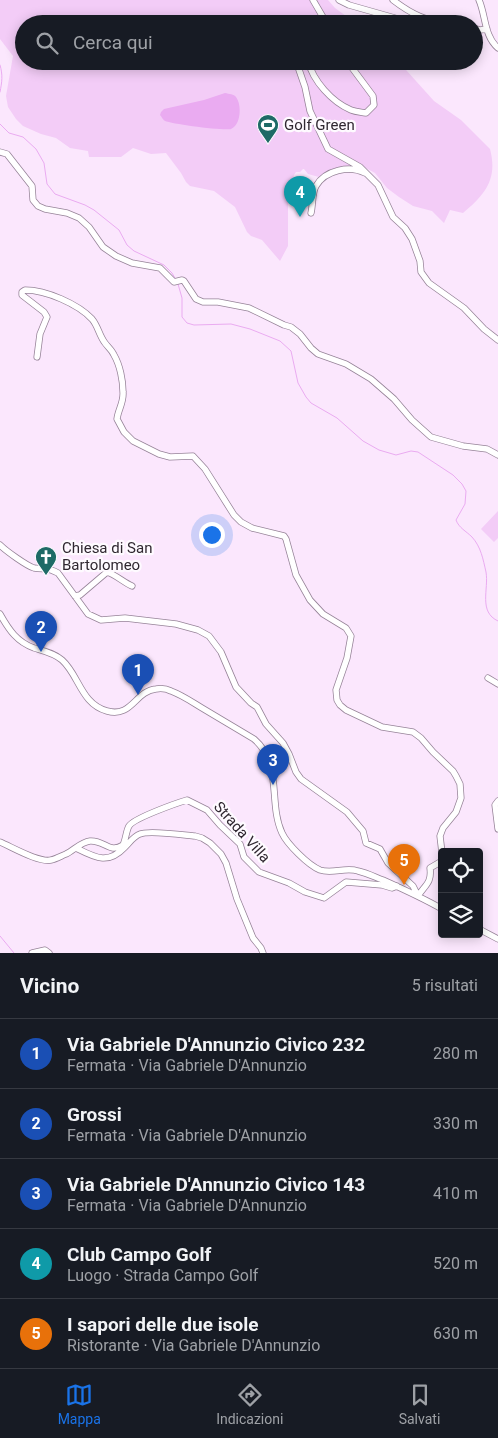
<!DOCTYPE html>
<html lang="it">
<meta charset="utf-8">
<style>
:root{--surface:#171b24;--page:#20242c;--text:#f1f3f6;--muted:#9ea1a6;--line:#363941;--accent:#1a73e8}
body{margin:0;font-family:Roboto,sans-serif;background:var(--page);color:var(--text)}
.controls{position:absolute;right:15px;bottom:15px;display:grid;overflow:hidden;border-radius:5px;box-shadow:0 2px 12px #0003}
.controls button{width:45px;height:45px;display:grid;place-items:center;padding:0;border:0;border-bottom:1px solid var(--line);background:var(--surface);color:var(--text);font:25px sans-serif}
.you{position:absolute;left:211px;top:534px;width:18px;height:18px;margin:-12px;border:4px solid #fff;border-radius:50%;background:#1a73e8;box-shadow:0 0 0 8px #1a73e833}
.badge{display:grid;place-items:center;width:32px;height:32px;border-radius:50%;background:var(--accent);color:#fff;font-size:16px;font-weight:700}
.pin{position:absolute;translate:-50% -41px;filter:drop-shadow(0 1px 2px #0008)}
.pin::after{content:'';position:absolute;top:26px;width:18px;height:15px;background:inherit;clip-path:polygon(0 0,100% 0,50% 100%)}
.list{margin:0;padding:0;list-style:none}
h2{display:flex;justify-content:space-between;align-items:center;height:65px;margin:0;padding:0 20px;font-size:21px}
h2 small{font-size:16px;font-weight:400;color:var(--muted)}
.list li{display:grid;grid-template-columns:32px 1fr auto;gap:15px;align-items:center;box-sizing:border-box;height:70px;padding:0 20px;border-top:1px solid var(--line)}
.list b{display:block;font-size:19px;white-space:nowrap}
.list p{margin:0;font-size:16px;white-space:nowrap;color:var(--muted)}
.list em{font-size:16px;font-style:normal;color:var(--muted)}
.icon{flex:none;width:28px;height:28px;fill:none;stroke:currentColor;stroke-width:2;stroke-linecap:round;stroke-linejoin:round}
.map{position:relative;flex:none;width:498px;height:953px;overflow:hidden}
.search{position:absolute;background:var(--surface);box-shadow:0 2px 12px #0003;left:15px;right:15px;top:15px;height:55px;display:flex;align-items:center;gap:12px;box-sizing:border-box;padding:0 18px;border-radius:28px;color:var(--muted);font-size:19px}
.sheet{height:415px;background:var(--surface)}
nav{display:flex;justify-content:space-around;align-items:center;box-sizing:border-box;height:70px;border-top:1px solid var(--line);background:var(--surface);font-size:14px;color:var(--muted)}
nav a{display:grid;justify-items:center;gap:2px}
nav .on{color:var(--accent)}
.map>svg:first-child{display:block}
.green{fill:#f3ccf7}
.water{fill:#eaabf1}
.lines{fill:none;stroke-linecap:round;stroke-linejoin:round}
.stream{stroke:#eaabf1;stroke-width:1}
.minor-casing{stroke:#968398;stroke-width:7}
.minor{stroke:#fff;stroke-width:5.5}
.labels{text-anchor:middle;stroke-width:4.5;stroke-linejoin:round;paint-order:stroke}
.poi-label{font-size:15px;fill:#302831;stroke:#fefaff;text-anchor:start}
.street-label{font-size:15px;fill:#302831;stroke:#fefaff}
</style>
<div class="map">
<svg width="498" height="953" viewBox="0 0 498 953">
<rect width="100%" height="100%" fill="#fbe7fd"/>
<path class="green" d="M0,0h328l7,8 22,16h-333v37h374l36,40 27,19 29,29c8,30 -5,46 -27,64l-13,-3 -6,13 -12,-12 -19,-5 -14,-9 -12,-9 -12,-15 -13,-7 -43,11 -11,-3 -4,-5h-1l-3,3h-4l-2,3 -6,18v53l-8,15 -18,-21 -11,-4 -4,-4 -12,-25 -21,-16 -24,-5 -4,-4 -5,-9 -15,-20 -15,1 -18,-6 -12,9h-32l-1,-6 -18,-3 -14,-10 -15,-4 -18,-8 -7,-7 -8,-12 -2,-11 7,-40 -13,-17z
M498,511v27l-4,4 -13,-13z"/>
<path class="water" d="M225,93c4,1 9,1 11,4 6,8 5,28 -5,32 -7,2 -59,-5 -66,-8 -3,-2 -3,-4 -5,-6l1,-3 3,-3 40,-9z"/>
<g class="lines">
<path class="stream" d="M0,65c3,10 2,17 0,27
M0,124l9,9 14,4 13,12 8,14 3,21 8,10 30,11 9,5 25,20 8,15 7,6 30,14 8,8 3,5
M178,284l4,14v19l5,6 7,2 37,-1 19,5 30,12 11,10 7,32 8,14 5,6 26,15 26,23 16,9 17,5 15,-4 7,1 35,23 9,9 4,7 -1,13 -9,16c3,8 10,11 16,17 9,10 11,22 14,35 3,17 -8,40 12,49
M0,936l14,17"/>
<g class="minor-casing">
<path id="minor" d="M313,0l14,24
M339,0l10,5 67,19
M393,0c13,10 30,21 47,21 11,0 15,-4 26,3
M479,0c7,16 5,36 19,48
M474,28l6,2 7,-1
M296,61l9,26 5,24 18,38 32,18 18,18 15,32 12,11 7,11 8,22 1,11 8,11 35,25 20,21 14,11
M308,61c5,20 24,41 43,49 5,2 10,2 15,3l8,-8 -1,-9 -26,-35
M0,152l7,2 25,32 1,14 5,6 7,3 22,4 12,5 10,9 14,20 13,9 16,7 28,5 14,14 8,-2 2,1 12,18 7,3h15l31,6 35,17 7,2 9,7 11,14 7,6 28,10 25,15 23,20 18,21 19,17 32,9 24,3 11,6
M311,213c2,-8 1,-21 5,-27 9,-16 34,-21 49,-13
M37,357l3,-23 7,-17 -3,-5 -22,-17v-3l3,-2c21,0 53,14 67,29 6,7 7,16 13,24 3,4 7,7 9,12 6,10 9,26 9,37 1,10 -5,18 -6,27l7,13 9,9 26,13 11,3 23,-1 12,13 29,46 7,7 11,6 32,8 2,3 10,36 14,25 13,14 23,14 5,8 -4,22 -11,32 1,10 3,5 6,5 36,17 31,5 8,6 12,14 20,19 3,5 4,8 1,14 -5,14 -13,16 -3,8 2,17
M0,545c6,6 27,21 34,23 11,2 13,-1 24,5l30,41 13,6 24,-2 51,6 22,6 11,6 12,16 15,35 15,16 6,4 9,17 17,19 6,11 7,18 5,7 46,33 16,19 3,12 14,6 8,14 25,23 5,10c7,-11 14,-13 12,-28l12,-7
M75,596l5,-1 27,-23c9,3 16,10 25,14
M0,614c9,16 17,28 34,34 10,3 20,5 28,12 17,15 19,44 45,51 25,7 28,-20 49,-22 6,-1 11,0 15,2 11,4 21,11 31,17 17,10 35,21 52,31 29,25 14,64 28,94 5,11 26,32 38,37 12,4 26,-3 38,1 9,2 17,6 25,9 20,9 40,18 59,29
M488,678l10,6
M498,801l-3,4 3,24
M0,842c12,5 39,21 51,18 5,-1 10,-4 15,-6 8,-4 15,-12 24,-13 15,-1 19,13 33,4 3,-6 3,-14 6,-19 5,-8 48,-23 58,-26l20,10 13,15 20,19 4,13 15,15 30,11 16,9 19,6 22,-16 36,3 10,3 5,-2
M76,848c20,10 32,17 49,-1 5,-5 9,-11 15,-13 9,-4 44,1 55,2l7,2 8,5 11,11 5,9 11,36 16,39 8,10 2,5
M479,929l19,10
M32,953l13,-3 4,3"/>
</g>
<use href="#minor" class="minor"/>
</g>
<defs>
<g id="stadium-pin" transform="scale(1.125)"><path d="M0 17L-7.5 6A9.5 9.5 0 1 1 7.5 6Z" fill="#1e6a66" stroke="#fefaff"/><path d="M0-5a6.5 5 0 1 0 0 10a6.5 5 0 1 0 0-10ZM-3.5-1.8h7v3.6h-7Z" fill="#fff"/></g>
<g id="church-pin" transform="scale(1.125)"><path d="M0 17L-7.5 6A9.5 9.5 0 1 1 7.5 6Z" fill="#1e6a66" stroke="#fefaff"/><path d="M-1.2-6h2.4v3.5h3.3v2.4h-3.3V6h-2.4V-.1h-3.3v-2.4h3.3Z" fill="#fff"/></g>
</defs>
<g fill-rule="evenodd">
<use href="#stadium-pin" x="268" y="125"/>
<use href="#church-pin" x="46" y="557"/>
</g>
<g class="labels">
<g class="poi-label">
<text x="284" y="130">Golf Green</text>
<text x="62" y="553">Chiesa di San<tspan x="62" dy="17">Bartolomeo</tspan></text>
</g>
<g class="street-label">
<text transform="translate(242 832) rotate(48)" y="5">Strada Villa</text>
</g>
</g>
</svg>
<div class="controls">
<button><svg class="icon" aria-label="locate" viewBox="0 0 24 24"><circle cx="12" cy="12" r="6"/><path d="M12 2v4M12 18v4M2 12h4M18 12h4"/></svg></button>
<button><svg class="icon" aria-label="layers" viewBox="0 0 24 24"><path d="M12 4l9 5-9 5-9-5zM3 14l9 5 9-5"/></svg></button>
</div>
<div class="you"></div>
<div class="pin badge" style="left:138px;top:695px;background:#1a4fb4">1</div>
<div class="pin badge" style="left:41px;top:652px;background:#1a4fb4">2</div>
<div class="pin badge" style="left:273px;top:785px;background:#1a4fb4">3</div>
<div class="pin badge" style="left:300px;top:217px;background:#0f9aa8">4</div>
<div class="pin badge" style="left:404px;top:885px;background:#e8710a">5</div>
<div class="search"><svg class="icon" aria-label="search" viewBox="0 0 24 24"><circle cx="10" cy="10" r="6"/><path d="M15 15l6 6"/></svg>Cerca qui</div>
</div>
<section class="sheet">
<h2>Vicino<small>5 risultati</small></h2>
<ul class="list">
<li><span class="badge" style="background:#1a4fb4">1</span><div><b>Via Gabriele D'Annunzio Civico 232</b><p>Fermata · Via Gabriele D'Annunzio</p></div><em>280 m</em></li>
<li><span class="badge" style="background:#1a4fb4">2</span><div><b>Grossi</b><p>Fermata · Via Gabriele D'Annunzio</p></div><em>330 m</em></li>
<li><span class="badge" style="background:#1a4fb4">3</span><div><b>Via Gabriele D'Annunzio Civico 143</b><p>Fermata · Via Gabriele D'Annunzio</p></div><em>410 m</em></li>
<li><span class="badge" style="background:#0f9aa8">4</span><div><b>Club Campo Golf</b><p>Luogo · Strada Campo Golf</p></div><em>520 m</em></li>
<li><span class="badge" style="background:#e8710a">5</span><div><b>I sapori delle due isole</b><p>Ristorante · Via Gabriele D'Annunzio</p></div><em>630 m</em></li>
</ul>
</section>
<nav>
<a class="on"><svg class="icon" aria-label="map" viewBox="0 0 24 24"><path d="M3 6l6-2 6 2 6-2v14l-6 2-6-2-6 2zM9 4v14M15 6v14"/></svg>Mappa</a>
<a><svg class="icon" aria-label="directions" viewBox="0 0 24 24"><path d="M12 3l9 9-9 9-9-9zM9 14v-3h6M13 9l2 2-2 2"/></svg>Indicazioni</a>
<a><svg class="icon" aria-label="saved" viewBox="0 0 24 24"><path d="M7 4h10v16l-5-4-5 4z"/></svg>Salvati</a>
</nav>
